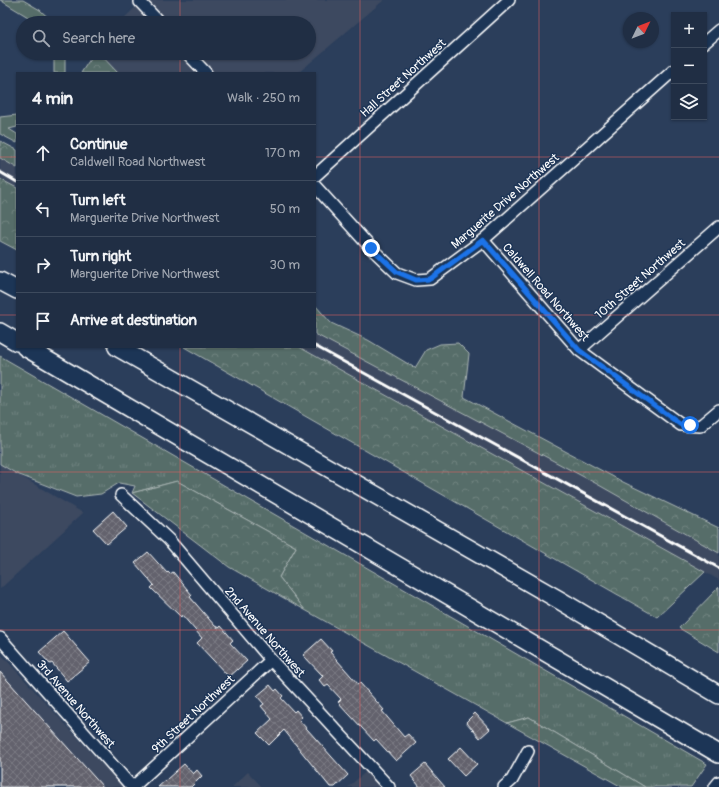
<!DOCTYPE html>
<meta charset="utf-8">
<style>
:root{--surface:#202e44;--page:#28364b;--text:#f1f3f6;--muted:#a2a8b2;--line:#3d4a5d}
body{margin:0;font-family:Pangolin,sans-serif;background:var(--page);color:var(--text)}
.controls{position:absolute;right:12px;top:12px;display:grid;overflow:hidden;border-radius:0px;box-shadow:0 1px 3px #0004}
.controls button{width:36px;height:36px;display:grid;place-items:center;padding:0;border:0;border-bottom:1px solid var(--line);background:var(--surface);color:var(--text);font:20px sans-serif}
.compass{position:absolute;left:623px;top:12px;width:36px;height:36px;border-radius:50%;background:var(--surface);box-shadow:0 1px 3px #0004;rotate:47deg}
.stop{position:absolute;width:12px;height:12px;margin:-9px;border:3px solid #1a73e8;border-radius:50%;background:#fff}
.stop.end{background:#1a73e8;border-color:#fff;box-shadow:0 1px 4px #0008}
.list{margin:0;padding:0;list-style:none}
h2{display:flex;justify-content:space-between;align-items:center;height:52px;margin:0;padding:0 16px;font-size:17px}
h2 small{font-size:13px;font-weight:400;color:var(--muted)}
.list li{display:grid;grid-template-columns:26px 1fr auto;gap:12px;align-items:center;box-sizing:border-box;height:56px;padding:0 16px;border-top:1px solid var(--line)}
.list b{display:block;font-size:15px;white-space:nowrap}
.list p{margin:0;font-size:13px;white-space:nowrap;color:var(--muted)}
.list em{font-size:13px;font-style:normal;color:var(--muted)}
.icon{flex:none;width:22px;height:22px;fill:none;stroke:currentColor;stroke-width:2;stroke-linecap:round;stroke-linejoin:round}
.map{position:relative;flex:none;width:719px;height:787px;overflow:hidden}
.search{position:absolute;background:var(--surface);box-shadow:0 1px 3px #0004;left:16px;top:16px;width:300px;height:44px;display:flex;align-items:center;gap:10px;box-sizing:border-box;padding:0 14px;border-radius:22px;color:var(--muted);font-size:15px}
.panel{position:absolute;background:var(--surface);box-shadow:0 1px 3px #0004;left:16px;top:72px;width:300px;height:276px;border-radius:0px}
.map>svg:first-child{display:block}
.built{fill:#3c4960}
.grass{fill:url(#grass-tufts);stroke:#abb6b4}
.forest{fill:url(#forest-crowns);stroke:#abb6b4}
.pitch{fill:#576d69;stroke:#abb6b4}
.building{fill:url(#building-cross-hatch);stroke:#fff}
.lines{fill:none;stroke-linecap:round;stroke-linejoin:round}
.minor-casing{stroke:#fff;stroke-width:14}
.highway-casing{stroke:#fff;stroke-width:20}
.minor{stroke:#1d3557;stroke-width:11}
.highway{stroke:#1d3557;stroke-width:17}
.rail{stroke:#fff;stroke-width:3}
.route{stroke:#1a73e8;stroke-width:5}
.grid{fill:none;stroke:#e05e5e;stroke-width:1;stroke-opacity:0.55}
.labels{text-anchor:middle;stroke-width:3;stroke-linejoin:round;paint-order:stroke}
.street-label{font-size:12px;fill:#fff;stroke:#1d3557}
</style>
<div class="map">
<svg width="719" height="787" viewBox="0 0 719 787">
<defs>
<pattern id="grass-tufts" width="24" height="20" patternUnits="userSpaceOnUse"><rect width="24" height="20" fill="#576d69"/><path d="M3 7l-1-3M5 7V3M7 7l1-3M15 17l-1-3M17 17v-4M19 17l1-3" fill="none" stroke="#708380"/></pattern>
<pattern id="forest-crowns" width="20" height="18" patternUnits="userSpaceOnUse"><rect width="20" height="18" fill="#576d69"/><path d="M2 6a3 3 0 1 1 6 0M12 15a3 3 0 1 1 6 0" fill="none" stroke="#708380"/></pattern>
<pattern id="building-cross-hatch" width="8" height="8" patternUnits="userSpaceOnUse"><rect width="8" height="8" fill="#63626d"/><path d="M0 0l8 8M0 8l8-8" fill="none" stroke="#7a7a83"/></pattern>
</defs>
<rect width="100%" height="100%" fill="#2b3e5b"/>
<filter id="ink" filterUnits="userSpaceOnUse"><feTurbulence type="fractalNoise" baseFrequency=".025" numOctaves="2"/><feDisplacementMap in="SourceGraphic" scale="8" xChannelSelector="R" yChannelSelector="G"/><feConvolveMatrix kernelMatrix="1 2 1 2 8 2 1 2 1" color-interpolation-filters="sRGB"/></filter>
<g filter="url(#ink)">
<path class="built" d="M143,0h241l-86,73h-180l-19,-20h210v-30h-190z
M0,158l17,10v20l-17,-9z
M315,334l282,150 122,69v27l-420,-233h16z
M0,464l83,49 -83,76z
M0,653l122,133 1,1h-123z
M368,770l15,17h-35z
M248,772l14,15h-30z"/>
<path class="grass" d="M0,356l707,408 -16,23h-46l-116,-70 -22,6 -202,-113 -26,-33 17,-30 -119,-66 -45,12 3,-7 -16,-3 -18,11 -25,3 -59,-23 -17,-10z"/>
<path class="forest" d="M94,53h5l19,20h-37z
M0,141l17,9v18l-17,-10z
M0,179l17,9v62l-17,-9z
M315,305l16,18 37,17 47,28 11,-18 14,-6 18,-1 11,11 -5,43 159,85 96,46v25l-122,-69 -282,-150z
M184,347h115l406,225 -48,45z
M177,481l119,66 -17,30 26,33 -76,-43 -97,-74z
M719,587v65l-40,-24z
M529,717l116,70h-23l-115,-64z"/>
<path class="pitch" d="M0,0h23l17,10 14,13h-16z
M54,53h11v20h-11z
M17,115v12l-8,2 8,5v9l-17,-9v-17z"/>
<path class="building" d="M113,511l14,16 -20,17 -14,-15z
M148,552l19,21 1,-1 2,2 3,-2 19,23 -2,2 25,29 4,2 2,-2 12,14 -3,3 17,18 -18,16 -32,-34 5,-5 -20,-23 -1,2 -30,-29 3,-3 -19,-22z
M63,631l27,31 -23,19 -15,-18 -2,1 -11,-12z
M321,639l11,12 -2,1 28,32 2,-1 24,27 -2,1 22,26 4,-3 8,9 -20,18 -20,-22 -2,2 -36,-39 3,-3 -13,-14 -3,2 -6,-7 4,-4 -20,-21z
M0,672l103,115h-103z
M270,685l5,6 2,-2 6,7 -2,2 13,14 2,-2 6,7 -3,3 49,55 -13,12h-5l-46,-57 -15,15 -12,-12 15,-14 -11,-13 3,-2 -7,-8z
M475,713l15,16 -10,9 -14,-16z
M461,747l16,17 -13,12 -16,-17z
M184,764l9,10 4,-4 5,6 -11,11h-33z
M425,764l20,23h-25l-9,-11z"/>
<g class="lines">
<g class="minor-casing">
<path id="minor" d="M140,2l20,21
M704,43l15,-13
M187,53l19,20
M315,176l194,-176
M315,186l56,62 26,25 19,7 14,-1 53,-39 191,-170
M483,240l96,110 102,75 19,1 19,-16
M579,350l140,-123
M121,495l48,45 102,120 118,127
M0,638l132,149
M133,787l138,-127
M504,787l8,-7 16,-29
M715,787l4,-5"/>
</g>
<g class="highway-casing">
<path id="highway" d="M0,281l17,9
M0,332l17,10
M25,347l694,407
M117,347l444,254 158,94"/>
</g>
<use href="#minor" class="minor"/>
<use href="#highway" class="highway"/>
<path class="rail" d="M0,172l17,10
M315,346l404,222"/>
</g>
</g>
<g class="lines" filter="url(#ink)">
<path class="route" d="M371,248l26,24 19,8 14,-1 53,-39 96,110 102,75h9"/>
</g>
<path class="grid" d="M180,0v23M360,0v787M539,0v787M180,53v20M0,157h17M315,157h404M0,315h17M315,315h404M180,347v440M0,472h719M0,630h719"/>
<g class="labels">
<g class="street-label">
<text transform="translate(403 78) rotate(-42)" y="4">Hall Street Northwest</text>
<text transform="translate(505 201) rotate(-41)" y="4">Marguerite Drive Northwest</text>
<text transform="translate(640 279) rotate(-41)" y="4">10th Street Northwest</text>
<text transform="translate(546 292) rotate(49)" y="4">Caldwell Road Northwest</text>
<text transform="translate(265 632) rotate(49)" y="4">2nd Avenue Northwest</text>
<text transform="translate(76 704) rotate(49)" y="4">3rd Avenue Northwest</text>
<text transform="translate(193 714) rotate(-43)" y="4">9th Street Northwest</text>
</g>
</g>
</svg>
<div class="controls">
<button>+</button>
<button>−</button>
<button><svg class="icon" aria-label="layers" viewBox="0 0 24 24"><path d="M12 4l9 5-9 5-9-5zM3 14l9 5 9-5"/></svg></button>
</div>
<svg class="compass" viewBox="-18 -18 36 36"><path d="M0-13l5 13h-10z" fill="#e53935"/><path d="M0 13l5-13h-10z" fill="#a2a8b2"/></svg>
<div class="stop" style="left:690px;top:425px"></div>
<div class="stop end" style="left:371px;top:248px"></div>
<div class="search"><svg class="icon" aria-label="search" viewBox="0 0 24 24"><circle cx="10" cy="10" r="6"/><path d="M15 15l6 6"/></svg>Search here</div>
<section class="panel">
<h2>4 min<small>Walk · 250 m</small></h2>
<ul class="list">
<li><svg class="icon" aria-label="ahead" viewBox="0 0 24 24"><path d="M12 20V5M6 11l6-6 6 6"/></svg><div><b>Continue</b><p>Caldwell Road Northwest</p></div><em>170 m</em></li>
<li><svg class="icon" aria-label="left" viewBox="0 0 24 24"><path d="M17 20v-9H6M10 6l-5 5 5 5"/></svg><div><b>Turn left</b><p>Marguerite Drive Northwest</p></div><em>50 m</em></li>
<li><svg class="icon" aria-label="right" viewBox="0 0 24 24"><path d="M7 20v-9h11M14 6l5 5-5 5"/></svg><div><b>Turn right</b><p>Marguerite Drive Northwest</p></div><em>30 m</em></li>
<li><svg class="icon" aria-label="arrive" viewBox="0 0 24 24"><path d="M6 21V4h12l-3 4 3 4H6"/></svg><div><b>Arrive at destination</b></div></li>
</ul>
</section>
</div>
